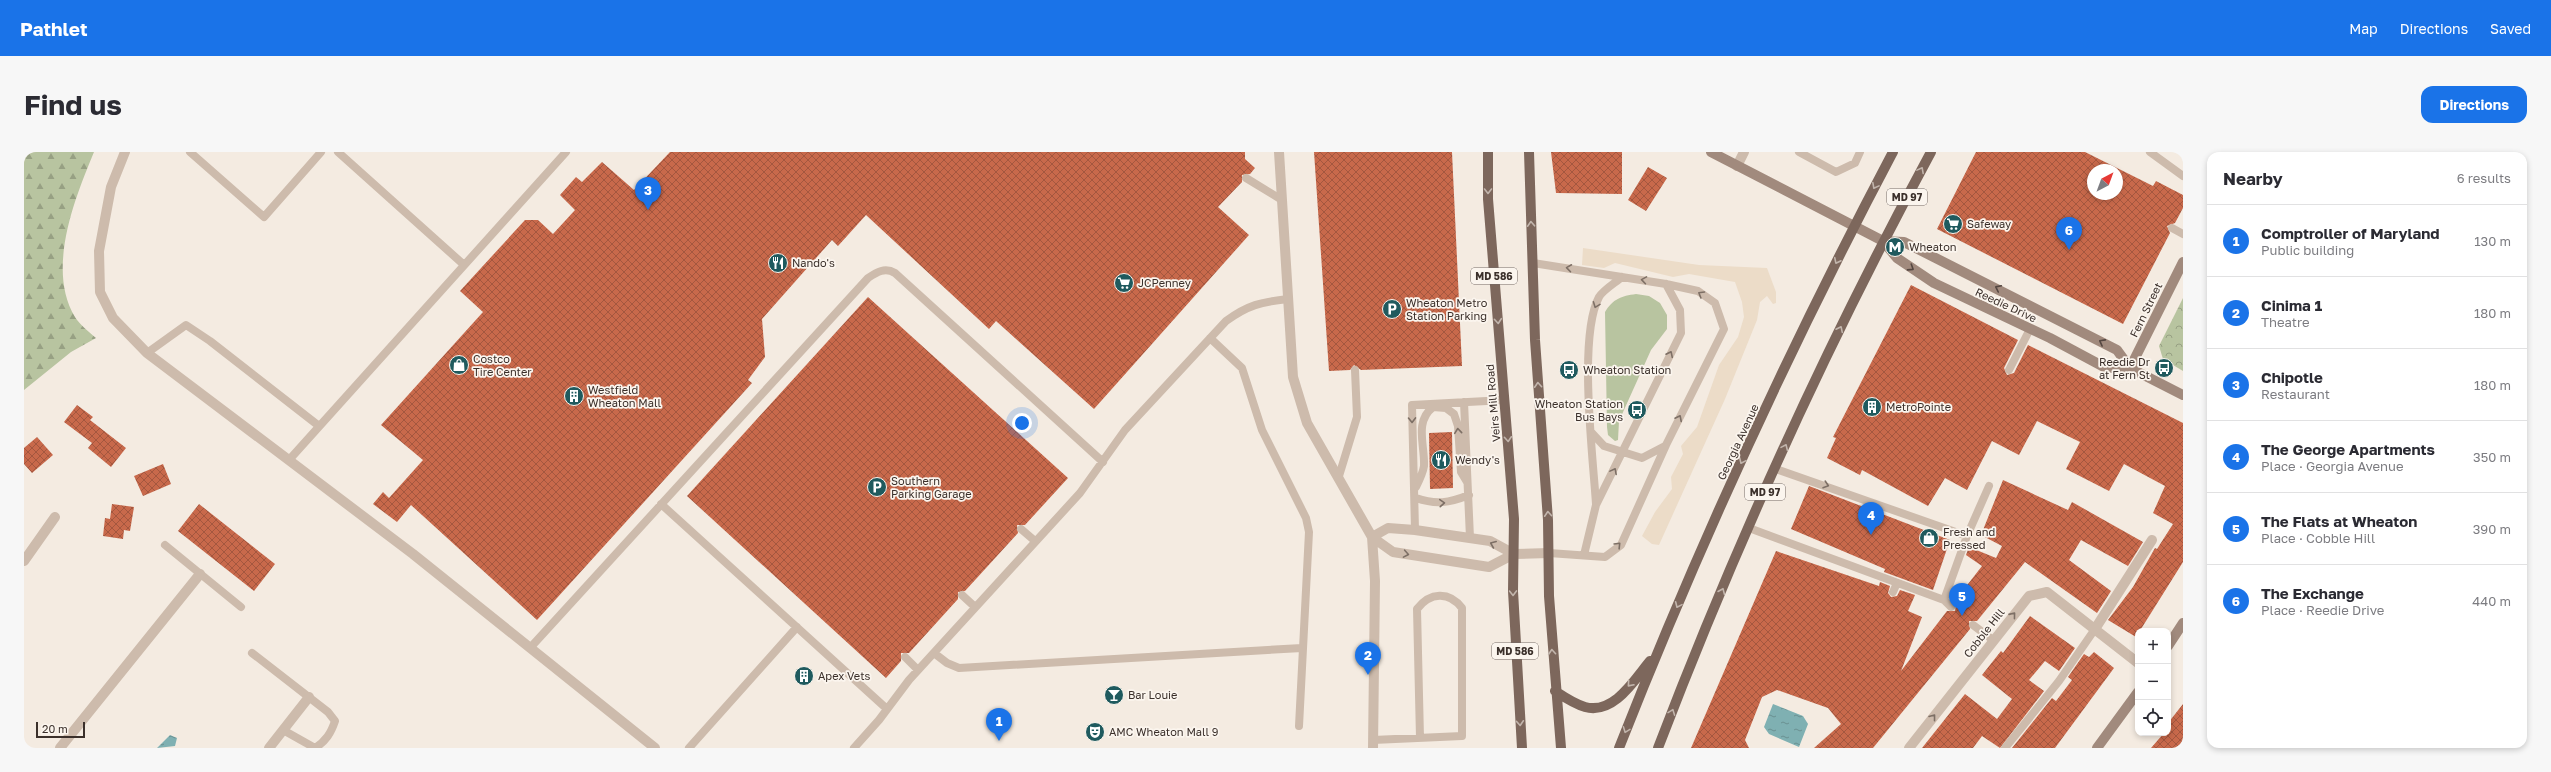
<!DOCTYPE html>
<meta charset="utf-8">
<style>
:root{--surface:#fff;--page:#f7f7f7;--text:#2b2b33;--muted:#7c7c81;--line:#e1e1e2;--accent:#1a73e8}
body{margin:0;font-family:"Golos Text",sans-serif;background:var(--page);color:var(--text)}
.controls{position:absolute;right:12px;bottom:12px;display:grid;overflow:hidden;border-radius:8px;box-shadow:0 2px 6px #0003}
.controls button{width:36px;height:36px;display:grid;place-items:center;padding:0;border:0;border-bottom:1px solid var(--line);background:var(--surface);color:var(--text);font:20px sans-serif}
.compass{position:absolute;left:2063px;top:12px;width:36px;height:36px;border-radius:50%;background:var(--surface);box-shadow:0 2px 6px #0003;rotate:41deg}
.scale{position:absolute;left:12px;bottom:10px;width:49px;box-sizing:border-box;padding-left:4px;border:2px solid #3b302b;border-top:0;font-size:11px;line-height:14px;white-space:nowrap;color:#3b302b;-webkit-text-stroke:3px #fbf5ee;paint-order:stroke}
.you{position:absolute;left:998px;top:271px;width:14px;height:14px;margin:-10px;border:3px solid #fff;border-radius:50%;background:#1a73e8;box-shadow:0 0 0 6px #1a73e833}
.badge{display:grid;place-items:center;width:26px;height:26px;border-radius:50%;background:var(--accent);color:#fff;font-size:13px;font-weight:700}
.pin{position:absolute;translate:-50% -33px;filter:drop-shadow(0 1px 2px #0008)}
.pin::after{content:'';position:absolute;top:21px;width:14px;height:12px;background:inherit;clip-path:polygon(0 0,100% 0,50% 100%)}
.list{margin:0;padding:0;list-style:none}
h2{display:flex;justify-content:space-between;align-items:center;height:52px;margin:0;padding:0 16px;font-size:17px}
h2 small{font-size:13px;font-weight:400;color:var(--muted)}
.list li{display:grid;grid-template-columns:26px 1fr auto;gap:12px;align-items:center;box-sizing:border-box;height:72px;padding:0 16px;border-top:1px solid var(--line)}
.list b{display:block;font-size:15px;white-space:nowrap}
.list p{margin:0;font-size:13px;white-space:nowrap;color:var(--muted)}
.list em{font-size:13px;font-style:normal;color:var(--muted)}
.icon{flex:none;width:22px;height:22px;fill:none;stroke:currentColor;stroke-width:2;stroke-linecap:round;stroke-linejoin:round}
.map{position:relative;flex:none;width:2159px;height:596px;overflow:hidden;border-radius:12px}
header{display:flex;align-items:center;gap:24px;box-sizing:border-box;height:56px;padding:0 20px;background:var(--accent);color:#fff}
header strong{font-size:19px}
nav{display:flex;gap:22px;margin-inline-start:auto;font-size:14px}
.intro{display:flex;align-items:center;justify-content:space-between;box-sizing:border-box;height:96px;padding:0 24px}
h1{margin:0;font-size:28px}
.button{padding:10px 18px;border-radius:12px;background:var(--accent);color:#fff;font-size:14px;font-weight:700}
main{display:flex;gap:24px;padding:0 24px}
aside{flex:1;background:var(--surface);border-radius:12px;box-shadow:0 2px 6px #0003}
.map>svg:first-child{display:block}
.grass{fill:#b8c4a0}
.forest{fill:url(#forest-firs)}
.park{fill:url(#park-crowns)}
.plaza{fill:#ecdcc8}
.water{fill:url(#water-ripples)}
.building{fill:url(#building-cross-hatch);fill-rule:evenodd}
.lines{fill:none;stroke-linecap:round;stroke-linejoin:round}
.lane{stroke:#cdbbac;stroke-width:8}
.street{stroke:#cdbbac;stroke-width:10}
.secondary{stroke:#a18a7d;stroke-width:10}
.primary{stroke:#7d675c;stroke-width:10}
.oneway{stroke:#c2b5ac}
.oneway2{stroke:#7d6f65}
.oneway3{stroke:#544640}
.labels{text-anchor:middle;stroke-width:3.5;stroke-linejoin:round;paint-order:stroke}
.shield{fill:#fbf5ee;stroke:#756b66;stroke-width:1}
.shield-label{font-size:10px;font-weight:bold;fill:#3b302b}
.poi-label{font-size:11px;fill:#3b302b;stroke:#fbf5ee;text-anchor:start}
.street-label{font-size:11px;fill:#3b302b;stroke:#fbf5ee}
</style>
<header>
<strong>Pathlet</strong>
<nav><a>Map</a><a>Directions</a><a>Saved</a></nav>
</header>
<div class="intro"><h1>Find us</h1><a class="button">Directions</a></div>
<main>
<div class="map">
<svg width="2159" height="596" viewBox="0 0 2159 596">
<defs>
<pattern id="forest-firs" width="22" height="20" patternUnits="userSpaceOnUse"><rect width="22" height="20" fill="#b8c4a0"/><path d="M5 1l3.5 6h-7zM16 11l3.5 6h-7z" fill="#97a083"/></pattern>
<pattern id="park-crowns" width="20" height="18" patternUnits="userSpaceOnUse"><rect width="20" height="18" fill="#b8c4a0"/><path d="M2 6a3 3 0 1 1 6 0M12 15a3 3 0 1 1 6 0" fill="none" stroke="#97a083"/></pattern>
<pattern id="water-ripples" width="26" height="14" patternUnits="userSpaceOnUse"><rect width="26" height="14" fill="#7fb0b2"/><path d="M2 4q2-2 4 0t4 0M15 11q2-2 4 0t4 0" fill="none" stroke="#699091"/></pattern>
<pattern id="building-cross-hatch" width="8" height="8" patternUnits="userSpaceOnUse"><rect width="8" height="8" fill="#c8694b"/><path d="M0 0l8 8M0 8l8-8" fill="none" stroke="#a4573f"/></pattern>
</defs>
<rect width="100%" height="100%" fill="#f4ebe1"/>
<path class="grass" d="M1612,142l13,2 11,7 7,12v14l-16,21 -32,71 -1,19 -3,1 -7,-6 -1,-8 -2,-115c8,-13 16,-16 31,-18z"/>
<path class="forest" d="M0,0h70c-19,46 -48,117 -19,165 5,8 14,15 21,21l-25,14 -47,38z"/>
<path class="park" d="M2159,146v73l-20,-12 -4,-13z"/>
<path class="plaza" d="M1559,96l116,17 68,3 9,24v11l-3,1 -6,-8 -7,6 -3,18 -32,79 -66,146 -7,-1 -10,-8 13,-24 17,-23 -1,-12 12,-23 -2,-8 16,-19 22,-62 19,-28 6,-20 -2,-15 -7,-20 -46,-8 -16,3 -58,-14 -11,5 -22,-3z"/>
<path class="water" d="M1749,552l30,12 5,8 -9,23 -30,-13 -5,-7z
M146,583l7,3 -2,8 -18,2z"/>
<path class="building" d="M646,0h575v7l10,9 -5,6 -8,1v7l-24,25 31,28 -155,174 -98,-88 -7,8 -123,-114 -28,31 -6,-6 -70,79 3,38 -17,23 4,3 -215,237 -126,-115 -14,17 -24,-18 10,-12 6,6 34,-38 -42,-35 102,-113 -23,-21 65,-71h13l15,14 22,-24 -15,-15 16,-18 6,5 20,-20 32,28z
M1290,0h138l10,214 -101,4 -7,-5 -4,5 -21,1z
M1527,0h71v42l-66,-1z
M1952,0h109l68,34 3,-5 27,14v13l-8,15 -8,3 3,7 -47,91 -186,-95zM2069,18h24v24h-24z
M1624,15l19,11 -21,33 -18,-11z
M1887,133l107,55 -14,28 3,7 7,-2 14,-28 155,78v139l-47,75 -28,-17 25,-33 22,-39 2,1 16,-25 -20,-11 12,-27 -41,-22 -15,27 -43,-22 14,-27 -43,-21 -18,34 -27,-14 -25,49 -22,-12 -17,28 -66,-36 -2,5 -33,-17 9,-20 -3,-1z
M844,145l200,181 -43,47h-8l1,8 -53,58 -7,1v7l-49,54h-8v8l-15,17 -199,-182z
M53,253l16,12 -3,3 36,28 -15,19 -23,-19 4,-5 -28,-21z
M1428,280l1,56 -23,1 -1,-56z
M13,285l16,18 -21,18 -8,-9v-16z
M139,312l8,20 -28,12 -9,-20z
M1979,328l65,30 4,-8 71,40 -15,24 -47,-26 -12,20 42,31 -14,22 -72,-51 -48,59h-8l1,8 -97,119h-59l27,-24 -13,-16 -51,-18 -15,7 -17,43 4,8h-58l85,-197 103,35 1,-4 10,4 -2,7 3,4 6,-1 3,-6 15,5 -7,16 14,6 -21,54 46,-60h8l1,-5 -2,-4 28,-36 -16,-11 3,-8 27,11 6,-12 -21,-11z
M1785,334l141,54 -17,50 -49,-18 1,-3 -94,-40z
M88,352l22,3 -4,24 -6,-1 -1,9 -20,-3 2,-18 5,1z
M175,352l76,60 -21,27 -76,-60z
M2006,464l45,32 -16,23 -14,-10 -16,19 15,11 -44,57 -18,-12 -9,12h-51l43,-54 32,25 15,-20 -30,-24 19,-24 2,2z
M2070,500l20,16 -59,80h-43l40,-50 4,3 16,-21 -4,-3 16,-23 5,3z
M2159,552v44h-32l13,-15h4v-10z"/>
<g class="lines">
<path class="lane" d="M166,0l74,65 57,-65
M314,0l125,112
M1775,0l37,20 19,-9 5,-11
M2126,0l33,24
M1222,26l36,22
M2148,76l11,6
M1509,111l133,21 32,7 17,12 9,26 -58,116 -45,100 -16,12 -56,-4
M1186,186l32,30 20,62 44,88 3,14 -10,194
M123,201l39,-28 24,16 109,85
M1985,218l21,-41
M1440,250l6,136
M1567,280l13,14 38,12 23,-12
M265,308l277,-308
M1752,317l191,67
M1315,324l18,-59 -2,-47
M1392,335c3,-6 7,-14 8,-21 1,-21 -10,-44 9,-59l13,1 8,6 4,12 3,46 6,10
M1392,346c20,7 33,5 53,-3
M637,352l226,205
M1572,352c-3,-47 -18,-168 3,-207 4,-7 16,-14 23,-20
M1725,376l195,72 23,-64 22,-50
M997,377l14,12
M1391,378l-3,-125 93,-5
M141,393l76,62
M1560,403l12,-50 85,-172 -1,-23 -14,-26
M1869,440l4,-9
M938,443l13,12
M1920,448l7,7
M1949,473l20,15
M506,496l338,-370c9,-6 17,-11 27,-5l208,189
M228,501l76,59 7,9c-4,12 -9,20 -20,27
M910,501l13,10 12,5 343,-20
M881,505l13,13
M259,578l32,18
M1349,588l89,-4v-128c-13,-17 -32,-16 -45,1l3,129
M665,596l108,-121
M830,596l25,-28 30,-40 171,-187 45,-63 101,-109c22,-16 35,-19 62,-22
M1981,596l54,-67 36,-52"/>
<path class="street" d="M101,0l-14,35 -12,64 1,41 13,26 34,35 266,201 242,194
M1255,0l14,225 14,46 65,114 3,44 -2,167
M1713,14l7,-14
M1348,385l21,15 96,15 25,-13 35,-1
M1348,385l16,-9 27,2 75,11 24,13
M0,409l31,-44
M2071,477l57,-89
M36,596l140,-174
M245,596l40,-51
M1885,596l120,-152 18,-4 91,71"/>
<path class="secondary" d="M1687,0l172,89 14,17 37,25 116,55 56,30h24
M1859,89l21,1 213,108 13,18 53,27
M2106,216l53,-106
M2144,494l15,-23
M2073,596l41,-56"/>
<path class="primary" d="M1464,0v47l26,320 -1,72 9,157
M1505,0l6,188 13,180 1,76 12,152
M1531,539c9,6 19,13 30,16 29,8 50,-28 65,-46
M1595,596c80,-203 172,-403 274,-596
M1634,596c78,-204 169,-404 273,-596"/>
</g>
<defs><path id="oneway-chevron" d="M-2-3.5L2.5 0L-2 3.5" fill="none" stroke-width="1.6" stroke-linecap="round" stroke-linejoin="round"/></defs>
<g class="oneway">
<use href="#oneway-chevron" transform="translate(1897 18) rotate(-62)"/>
<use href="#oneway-chevron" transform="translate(1851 34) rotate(118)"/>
<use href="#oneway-chevron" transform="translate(1464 39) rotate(90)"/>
<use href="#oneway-chevron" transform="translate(1507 72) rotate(-93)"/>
<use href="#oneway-chevron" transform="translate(1813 109) rotate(116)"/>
<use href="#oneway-chevron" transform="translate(1474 169) rotate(85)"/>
<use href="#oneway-chevron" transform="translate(1816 177) rotate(-64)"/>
<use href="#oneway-chevron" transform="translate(1514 233) rotate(-94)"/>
<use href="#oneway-chevron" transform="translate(1484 287) rotate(86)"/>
<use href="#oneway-chevron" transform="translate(1761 295) rotate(-66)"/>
<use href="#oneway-chevron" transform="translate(1718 309) rotate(114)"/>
<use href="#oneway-chevron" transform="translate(1524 362) rotate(-94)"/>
<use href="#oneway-chevron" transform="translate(1698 439) rotate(-67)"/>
<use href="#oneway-chevron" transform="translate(1489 441) rotate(89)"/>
<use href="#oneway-chevron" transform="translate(1654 453) rotate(114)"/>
<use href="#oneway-chevron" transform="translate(1528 500) rotate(-94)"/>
<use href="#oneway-chevron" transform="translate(1606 532) rotate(131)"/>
<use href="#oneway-chevron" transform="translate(1648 560) rotate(-69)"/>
<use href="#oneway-chevron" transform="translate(1496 571) rotate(86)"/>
<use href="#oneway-chevron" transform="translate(1602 578) rotate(111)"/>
</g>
<g class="oneway2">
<use href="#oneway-chevron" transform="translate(1545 116) rotate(-172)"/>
<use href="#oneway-chevron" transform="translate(1620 128) rotate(-171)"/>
<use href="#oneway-chevron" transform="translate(1677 142) rotate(-149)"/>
<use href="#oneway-chevron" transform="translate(1572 153) rotate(111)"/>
<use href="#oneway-chevron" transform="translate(1646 202) rotate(-64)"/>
<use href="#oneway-chevron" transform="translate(1655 266) rotate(-63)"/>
<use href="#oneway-chevron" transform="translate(1388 268) rotate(89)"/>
<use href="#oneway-chevron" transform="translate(1434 279) rotate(-96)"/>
<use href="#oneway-chevron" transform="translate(1590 319) rotate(-62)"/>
<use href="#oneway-chevron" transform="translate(1802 333) rotate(18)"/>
<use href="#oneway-chevron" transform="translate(1418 351) rotate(-4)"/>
<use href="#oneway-chevron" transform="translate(1469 392) rotate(-157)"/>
<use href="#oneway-chevron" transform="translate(1594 393) rotate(-46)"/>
<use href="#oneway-chevron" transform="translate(1382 402) rotate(10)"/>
<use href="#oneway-chevron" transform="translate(1989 463) rotate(-51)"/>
<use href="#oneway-chevron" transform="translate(1909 565) rotate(-52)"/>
</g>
<g class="oneway3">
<use href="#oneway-chevron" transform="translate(1887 116) rotate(33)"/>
<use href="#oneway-chevron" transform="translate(1974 136) rotate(-154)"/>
<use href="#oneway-chevron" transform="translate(2078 190) rotate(-152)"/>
</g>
<defs>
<g id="supermarket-disc" transform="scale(1)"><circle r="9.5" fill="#1f5a5e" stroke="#fbf5ee"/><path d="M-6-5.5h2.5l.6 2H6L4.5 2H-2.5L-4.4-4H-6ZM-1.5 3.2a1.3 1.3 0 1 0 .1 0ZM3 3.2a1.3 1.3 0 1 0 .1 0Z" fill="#fff"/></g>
<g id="metro-disc" transform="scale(1)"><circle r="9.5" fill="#1f5a5e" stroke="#fbf5ee"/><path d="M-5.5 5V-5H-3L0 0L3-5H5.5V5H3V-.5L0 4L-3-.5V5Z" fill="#fff"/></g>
<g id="restaurant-disc" transform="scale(1)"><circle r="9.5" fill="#1f5a5e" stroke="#fbf5ee"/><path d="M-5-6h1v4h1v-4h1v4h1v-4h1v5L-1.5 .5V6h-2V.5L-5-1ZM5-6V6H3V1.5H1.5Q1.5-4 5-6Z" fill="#fff"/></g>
<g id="parking-disc" transform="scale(1)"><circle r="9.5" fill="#1f5a5e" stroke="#fbf5ee"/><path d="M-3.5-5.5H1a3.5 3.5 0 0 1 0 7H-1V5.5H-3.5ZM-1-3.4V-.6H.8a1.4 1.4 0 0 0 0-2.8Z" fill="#fff"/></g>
<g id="shop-disc" transform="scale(1)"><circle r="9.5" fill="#1f5a5e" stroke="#fbf5ee"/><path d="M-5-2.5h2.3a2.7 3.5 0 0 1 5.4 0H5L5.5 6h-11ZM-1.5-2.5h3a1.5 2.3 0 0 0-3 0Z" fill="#fff"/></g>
<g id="bus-disc" transform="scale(1)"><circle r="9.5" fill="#1f5a5e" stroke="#fbf5ee"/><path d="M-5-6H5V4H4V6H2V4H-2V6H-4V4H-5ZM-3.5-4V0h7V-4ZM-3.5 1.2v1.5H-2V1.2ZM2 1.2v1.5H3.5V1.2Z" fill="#fff"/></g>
<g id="building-disc" transform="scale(1)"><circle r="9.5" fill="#1f5a5e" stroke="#fbf5ee"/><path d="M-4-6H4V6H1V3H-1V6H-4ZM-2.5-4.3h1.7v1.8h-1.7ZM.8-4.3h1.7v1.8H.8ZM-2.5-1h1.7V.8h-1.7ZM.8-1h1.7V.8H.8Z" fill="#fff"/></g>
<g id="bar-disc" transform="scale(1)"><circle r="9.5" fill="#1f5a5e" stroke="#fbf5ee"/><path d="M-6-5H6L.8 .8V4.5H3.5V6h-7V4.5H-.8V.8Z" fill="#fff"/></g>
<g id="theatre-disc" transform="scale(1)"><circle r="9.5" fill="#1f5a5e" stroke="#fbf5ee"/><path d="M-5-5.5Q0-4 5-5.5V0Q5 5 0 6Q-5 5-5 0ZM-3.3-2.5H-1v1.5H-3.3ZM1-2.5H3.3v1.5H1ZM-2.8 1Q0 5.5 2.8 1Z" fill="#fff"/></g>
</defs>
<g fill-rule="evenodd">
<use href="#supermarket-disc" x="1929" y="72"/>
<use href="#metro-disc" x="1871" y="95"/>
<use href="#restaurant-disc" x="754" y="111"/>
<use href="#supermarket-disc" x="1100" y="131"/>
<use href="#parking-disc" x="1368" y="157"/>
<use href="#shop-disc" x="435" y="213"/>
<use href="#bus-disc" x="2140" y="216"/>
<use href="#bus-disc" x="1545" y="218"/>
<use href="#building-disc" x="550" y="244"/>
<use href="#building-disc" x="1848" y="255"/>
<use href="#bus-disc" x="1613" y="258"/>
<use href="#restaurant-disc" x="1417" y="308"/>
<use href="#parking-disc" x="853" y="335"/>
<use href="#shop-disc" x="1905" y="386"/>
<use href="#building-disc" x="780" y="524"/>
<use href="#bar-disc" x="1090" y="543"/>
<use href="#theatre-disc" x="1071" y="580"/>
</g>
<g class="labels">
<g class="shield">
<rect x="1863" y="37" width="40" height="16" rx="3"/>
<rect x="1447" y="116" width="46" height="16" rx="3"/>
<rect x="1721" y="332" width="40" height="16" rx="3"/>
<rect x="1468" y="491" width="46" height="16" rx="3"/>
</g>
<g class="shield-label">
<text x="1883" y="49">MD 97</text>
<text x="1470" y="128">MD 586</text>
<text x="1741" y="344">MD 97</text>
<text x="1491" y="503">MD 586</text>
</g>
<g class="poi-label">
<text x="1943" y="76">Safeway</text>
<text x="1885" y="99">Wheaton</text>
<text x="768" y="115">Nando's</text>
<text x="1114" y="135">JCPenney</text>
<text x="1382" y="155">Wheaton Metro<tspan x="1382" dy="13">Station Parking</tspan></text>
<text x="449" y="211">Costco<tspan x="449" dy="13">Tire Center</tspan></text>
<text x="2126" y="214" text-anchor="end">Reedie Dr<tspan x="2126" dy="13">at Fern St</tspan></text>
<text x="1559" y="222">Wheaton Station</text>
<text x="564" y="242">Westfield<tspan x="564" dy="13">Wheaton Mall</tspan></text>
<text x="1599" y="256" text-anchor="end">Wheaton Station<tspan x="1599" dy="13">Bus Bays</tspan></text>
<text x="1862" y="259">MetroPointe</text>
<text x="1431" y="312">Wendy's</text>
<text x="867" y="333">Southern<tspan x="867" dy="13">Parking Garage</tspan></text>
<text x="1919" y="384">Fresh and<tspan x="1919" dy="13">Pressed</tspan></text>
<text x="794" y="528">Apex Vets</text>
<text x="1104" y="547">Bar Louie</text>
<text x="1085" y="584">AMC Wheaton Mall 9</text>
</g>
<g class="street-label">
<text transform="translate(1982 153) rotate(25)" y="4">Reedie Drive</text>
<text transform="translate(2122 158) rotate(-64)" y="4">Fern Street</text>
<text transform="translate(1469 251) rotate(-95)" y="4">Veirs Mill Road</text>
<text transform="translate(1714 290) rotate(-65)" y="4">Georgia Avenue</text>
<text transform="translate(1960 481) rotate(-52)" y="4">Cobble Hill</text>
</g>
</g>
</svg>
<div class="controls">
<button>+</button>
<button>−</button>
<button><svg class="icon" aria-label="locate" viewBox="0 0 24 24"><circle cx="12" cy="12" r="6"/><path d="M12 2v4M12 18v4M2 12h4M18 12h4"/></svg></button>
</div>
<svg class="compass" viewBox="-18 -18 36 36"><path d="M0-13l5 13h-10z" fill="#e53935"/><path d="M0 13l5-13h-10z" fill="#7c7c81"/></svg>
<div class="scale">20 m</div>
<div class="you"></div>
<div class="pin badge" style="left:975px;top:589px">1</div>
<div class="pin badge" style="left:1344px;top:523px">2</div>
<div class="pin badge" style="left:624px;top:58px">3</div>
<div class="pin badge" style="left:1847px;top:383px">4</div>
<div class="pin badge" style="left:1938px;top:464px">5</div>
<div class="pin badge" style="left:2045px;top:98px">6</div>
</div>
<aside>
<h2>Nearby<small>6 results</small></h2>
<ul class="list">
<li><span class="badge">1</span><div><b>Comptroller of Maryland</b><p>Public building</p></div><em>130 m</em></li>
<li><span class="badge">2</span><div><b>Cinima 1</b><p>Theatre</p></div><em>180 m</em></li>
<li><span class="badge">3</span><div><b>Chipotle</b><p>Restaurant</p></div><em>180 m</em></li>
<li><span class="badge">4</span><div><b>The George Apartments</b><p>Place · Georgia Avenue</p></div><em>350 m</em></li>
<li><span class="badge">5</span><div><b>The Flats at Wheaton</b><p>Place · Cobble Hill</p></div><em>390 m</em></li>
<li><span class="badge">6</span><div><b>The Exchange</b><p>Place · Reedie Drive</p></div><em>440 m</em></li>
</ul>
</aside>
</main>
